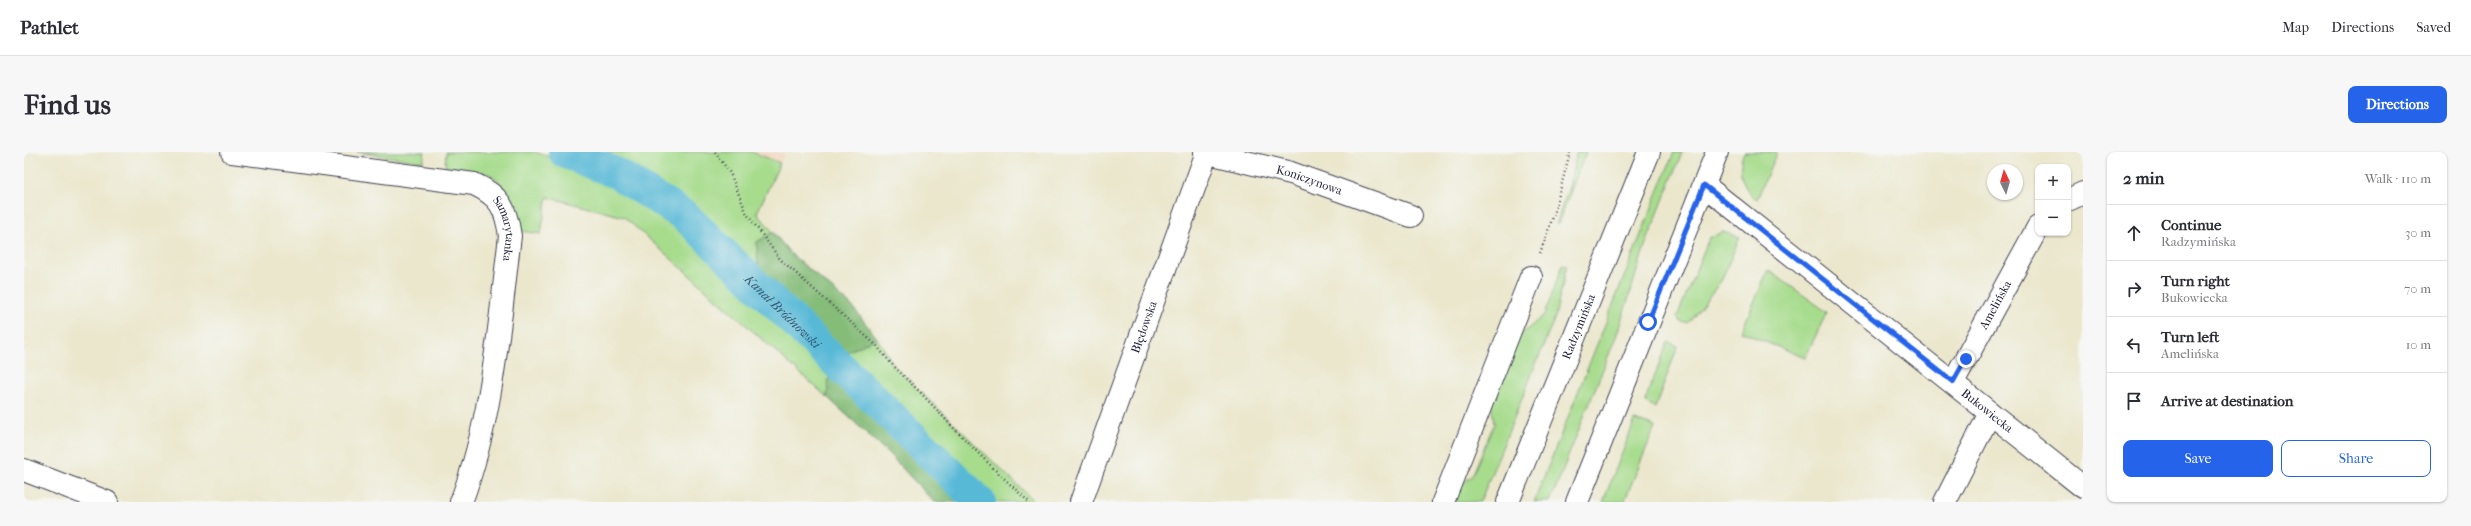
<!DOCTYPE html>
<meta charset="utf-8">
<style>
:root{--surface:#fff;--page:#f7f7f7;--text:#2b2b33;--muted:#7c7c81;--line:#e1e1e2;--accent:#2563eb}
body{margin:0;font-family:"IM FELL French Canon",serif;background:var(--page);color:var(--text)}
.controls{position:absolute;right:12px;top:12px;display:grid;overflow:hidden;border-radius:8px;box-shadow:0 1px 3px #0004}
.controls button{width:36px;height:36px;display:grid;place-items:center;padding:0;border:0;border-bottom:1px solid var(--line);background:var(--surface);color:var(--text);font:20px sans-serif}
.compass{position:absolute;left:1963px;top:12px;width:36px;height:36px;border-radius:50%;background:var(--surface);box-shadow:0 1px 3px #0004;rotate:355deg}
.stop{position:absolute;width:12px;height:12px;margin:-9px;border:3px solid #2563eb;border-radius:50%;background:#fff}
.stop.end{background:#2563eb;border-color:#fff;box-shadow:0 1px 4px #0008}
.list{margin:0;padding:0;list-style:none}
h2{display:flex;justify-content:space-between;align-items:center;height:52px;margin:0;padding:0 16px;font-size:17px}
h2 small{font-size:13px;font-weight:400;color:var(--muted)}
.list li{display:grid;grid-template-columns:26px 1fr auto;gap:12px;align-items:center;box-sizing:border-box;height:56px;padding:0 16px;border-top:1px solid var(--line)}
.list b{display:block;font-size:15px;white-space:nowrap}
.list p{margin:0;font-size:13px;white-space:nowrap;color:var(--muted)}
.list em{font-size:13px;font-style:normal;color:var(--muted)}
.actions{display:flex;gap:8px;padding:12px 16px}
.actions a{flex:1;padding:9px 0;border:1px solid var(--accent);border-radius:8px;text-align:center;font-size:14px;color:var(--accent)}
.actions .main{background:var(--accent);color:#fff}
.icon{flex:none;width:22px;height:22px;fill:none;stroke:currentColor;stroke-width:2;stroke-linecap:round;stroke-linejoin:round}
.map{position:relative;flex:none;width:2059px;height:350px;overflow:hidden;border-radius:8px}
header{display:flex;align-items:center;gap:24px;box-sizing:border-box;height:56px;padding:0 20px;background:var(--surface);border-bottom:1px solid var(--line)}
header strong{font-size:19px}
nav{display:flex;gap:22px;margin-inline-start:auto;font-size:14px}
.intro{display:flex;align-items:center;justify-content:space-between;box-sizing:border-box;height:96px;padding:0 24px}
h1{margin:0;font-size:28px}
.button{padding:10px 18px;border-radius:8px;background:var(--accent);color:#fff;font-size:14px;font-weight:700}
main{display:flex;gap:24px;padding:0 24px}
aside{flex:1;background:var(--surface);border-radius:8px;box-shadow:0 1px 3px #0004}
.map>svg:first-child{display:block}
.built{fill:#f0d5bc}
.green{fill:#a7dc8d;stroke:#647f64}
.forest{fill:#85bc78;stroke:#546f5a}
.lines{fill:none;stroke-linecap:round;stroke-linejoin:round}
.canal{stroke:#59b9d7;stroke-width:32}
.minor-casing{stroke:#404051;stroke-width:24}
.major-casing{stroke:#404051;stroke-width:24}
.path{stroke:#404051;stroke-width:2.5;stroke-dasharray:1 3;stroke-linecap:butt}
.minor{stroke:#fff;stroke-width:22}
.major{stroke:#fff;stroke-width:22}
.route{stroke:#2563eb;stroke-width:5}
.labels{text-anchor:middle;stroke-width:3.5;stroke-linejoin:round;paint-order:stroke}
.street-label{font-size:12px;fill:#22223b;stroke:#f6f6f2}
.water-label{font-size:13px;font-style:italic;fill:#355772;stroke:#f6f6f2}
</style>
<header>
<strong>Pathlet</strong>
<nav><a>Map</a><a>Directions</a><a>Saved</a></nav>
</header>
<div class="intro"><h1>Find us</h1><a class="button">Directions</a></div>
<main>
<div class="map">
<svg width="2059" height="350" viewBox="0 0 2059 350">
<rect width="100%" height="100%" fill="#f6f6f2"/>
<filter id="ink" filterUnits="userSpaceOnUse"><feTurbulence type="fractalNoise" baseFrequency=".025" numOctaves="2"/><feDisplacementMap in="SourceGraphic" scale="8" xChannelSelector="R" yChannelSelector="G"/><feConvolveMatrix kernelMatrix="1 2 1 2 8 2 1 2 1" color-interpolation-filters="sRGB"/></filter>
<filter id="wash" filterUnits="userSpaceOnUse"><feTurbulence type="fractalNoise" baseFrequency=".012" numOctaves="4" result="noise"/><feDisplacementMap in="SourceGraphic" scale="16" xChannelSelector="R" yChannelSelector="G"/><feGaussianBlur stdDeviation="0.9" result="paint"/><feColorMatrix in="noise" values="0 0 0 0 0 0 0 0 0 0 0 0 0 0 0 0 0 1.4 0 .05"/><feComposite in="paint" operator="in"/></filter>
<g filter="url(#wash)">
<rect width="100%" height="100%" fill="#ebe7cd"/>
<path class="built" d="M728,0h33l-5,11z"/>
<path class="green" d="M333,0h68l-2,10z
M422,0h89l58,20 21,11 61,37 166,159 -12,-1 -2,19 -203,-180 -77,-20 -6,37 -21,-3 -3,-25 -20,-27 -9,-5 -43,-8z
M568,0h160l28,11 -23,50 16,19 -16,10 1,23 4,11 -63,-62 -76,-49z
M1553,0h9l-28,72h-2l12,-34z
M1650,0h8l-38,97 -27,85 -67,168h-16z
M1720,0h33l-20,47c-16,-10 -20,-30 -13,-47z
M1699,80l17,5 -19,44 -30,39 -5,3 -6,-1 -3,-5 32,-79z
M1539,112l4,1 -12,52 -75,185h-32l4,-10 20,-16 22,-52 -4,-31 27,-55 27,-23z
M1744,118l59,42 -22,46 -64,-26z
M853,186l18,29 140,135h-41l-149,-149z
M1644,190l10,4 -23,62 -10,-7z
M1611,268l20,7 -31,75h-21z"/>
<path class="forest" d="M749,80l17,21 61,52 26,33 -32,15 -83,-77 -4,-11 -1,-23z
M805,226l12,1 126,123h-33l-46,-49 -61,-56z"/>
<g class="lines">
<path class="canal" id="s1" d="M540,0l52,21 69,43 295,286"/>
</g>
</g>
<g filter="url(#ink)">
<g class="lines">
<g class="minor-casing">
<g id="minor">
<path id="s2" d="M208,0l242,32c26,12 32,24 36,52 -11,89 -17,181 -49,266"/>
<path id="s3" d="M1181,0l86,21 120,43"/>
<path id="s4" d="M1680,33l379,302"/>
<path d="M2044,48l15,-7"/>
<path id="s5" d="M1929,230l85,-155"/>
<path d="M0,318l83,32"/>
<path id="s6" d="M1057,350l126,-350"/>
<path d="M1419,350l88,-225"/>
<path d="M1921,350l45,-89"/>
</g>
</g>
<g class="major-casing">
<g id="major">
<path id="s7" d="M1484,350l141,-350"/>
<path d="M1553,350l140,-350"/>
</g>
</g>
<path class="path" d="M691,0l15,21 17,41 33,45 97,87c13,18 28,31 44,47 35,38 70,74 108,109
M1516,101l14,-39 16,-62"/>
<use href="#minor" class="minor"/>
<use href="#major" class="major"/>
</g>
</g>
<g class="lines" filter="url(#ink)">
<path class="route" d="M1624,170l56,-137 249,197 13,-23"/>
</g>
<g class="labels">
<g class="street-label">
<text dy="4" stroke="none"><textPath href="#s3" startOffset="108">Koniczynowa</textPath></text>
<text dy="4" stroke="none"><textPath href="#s2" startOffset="303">Samarytanka</textPath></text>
<text dy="4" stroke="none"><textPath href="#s5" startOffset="88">Amelińska</textPath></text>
<text dy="4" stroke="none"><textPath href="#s6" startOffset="186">Błędowska</textPath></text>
<text dy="4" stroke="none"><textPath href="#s7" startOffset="189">Radzymińska</textPath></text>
<text dy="4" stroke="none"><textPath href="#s4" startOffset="362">Bukowiecka</textPath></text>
</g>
<g class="water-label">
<text dy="5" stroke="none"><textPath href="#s1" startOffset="274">Kanał Bródnowski</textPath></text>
</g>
</g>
</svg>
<div class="controls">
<button>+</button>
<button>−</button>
</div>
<svg class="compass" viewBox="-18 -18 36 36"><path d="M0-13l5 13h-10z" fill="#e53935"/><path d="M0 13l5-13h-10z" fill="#7c7c81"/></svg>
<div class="stop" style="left:1624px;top:170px"></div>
<div class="stop end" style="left:1942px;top:207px"></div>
</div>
<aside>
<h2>2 min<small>Walk · 110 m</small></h2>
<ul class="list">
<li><svg class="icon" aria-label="ahead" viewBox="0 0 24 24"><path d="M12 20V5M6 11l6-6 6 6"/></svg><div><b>Continue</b><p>Radzymińska</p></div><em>30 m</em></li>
<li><svg class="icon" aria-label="right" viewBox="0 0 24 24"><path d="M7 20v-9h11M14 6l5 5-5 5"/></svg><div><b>Turn right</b><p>Bukowiecka</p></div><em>70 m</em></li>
<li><svg class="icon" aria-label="left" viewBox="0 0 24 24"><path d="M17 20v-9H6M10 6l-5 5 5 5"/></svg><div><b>Turn left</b><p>Amelińska</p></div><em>10 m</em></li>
<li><svg class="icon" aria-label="arrive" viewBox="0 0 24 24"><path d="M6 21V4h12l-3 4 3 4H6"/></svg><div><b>Arrive at destination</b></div></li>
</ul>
<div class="actions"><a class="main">Save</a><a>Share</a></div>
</aside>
</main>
